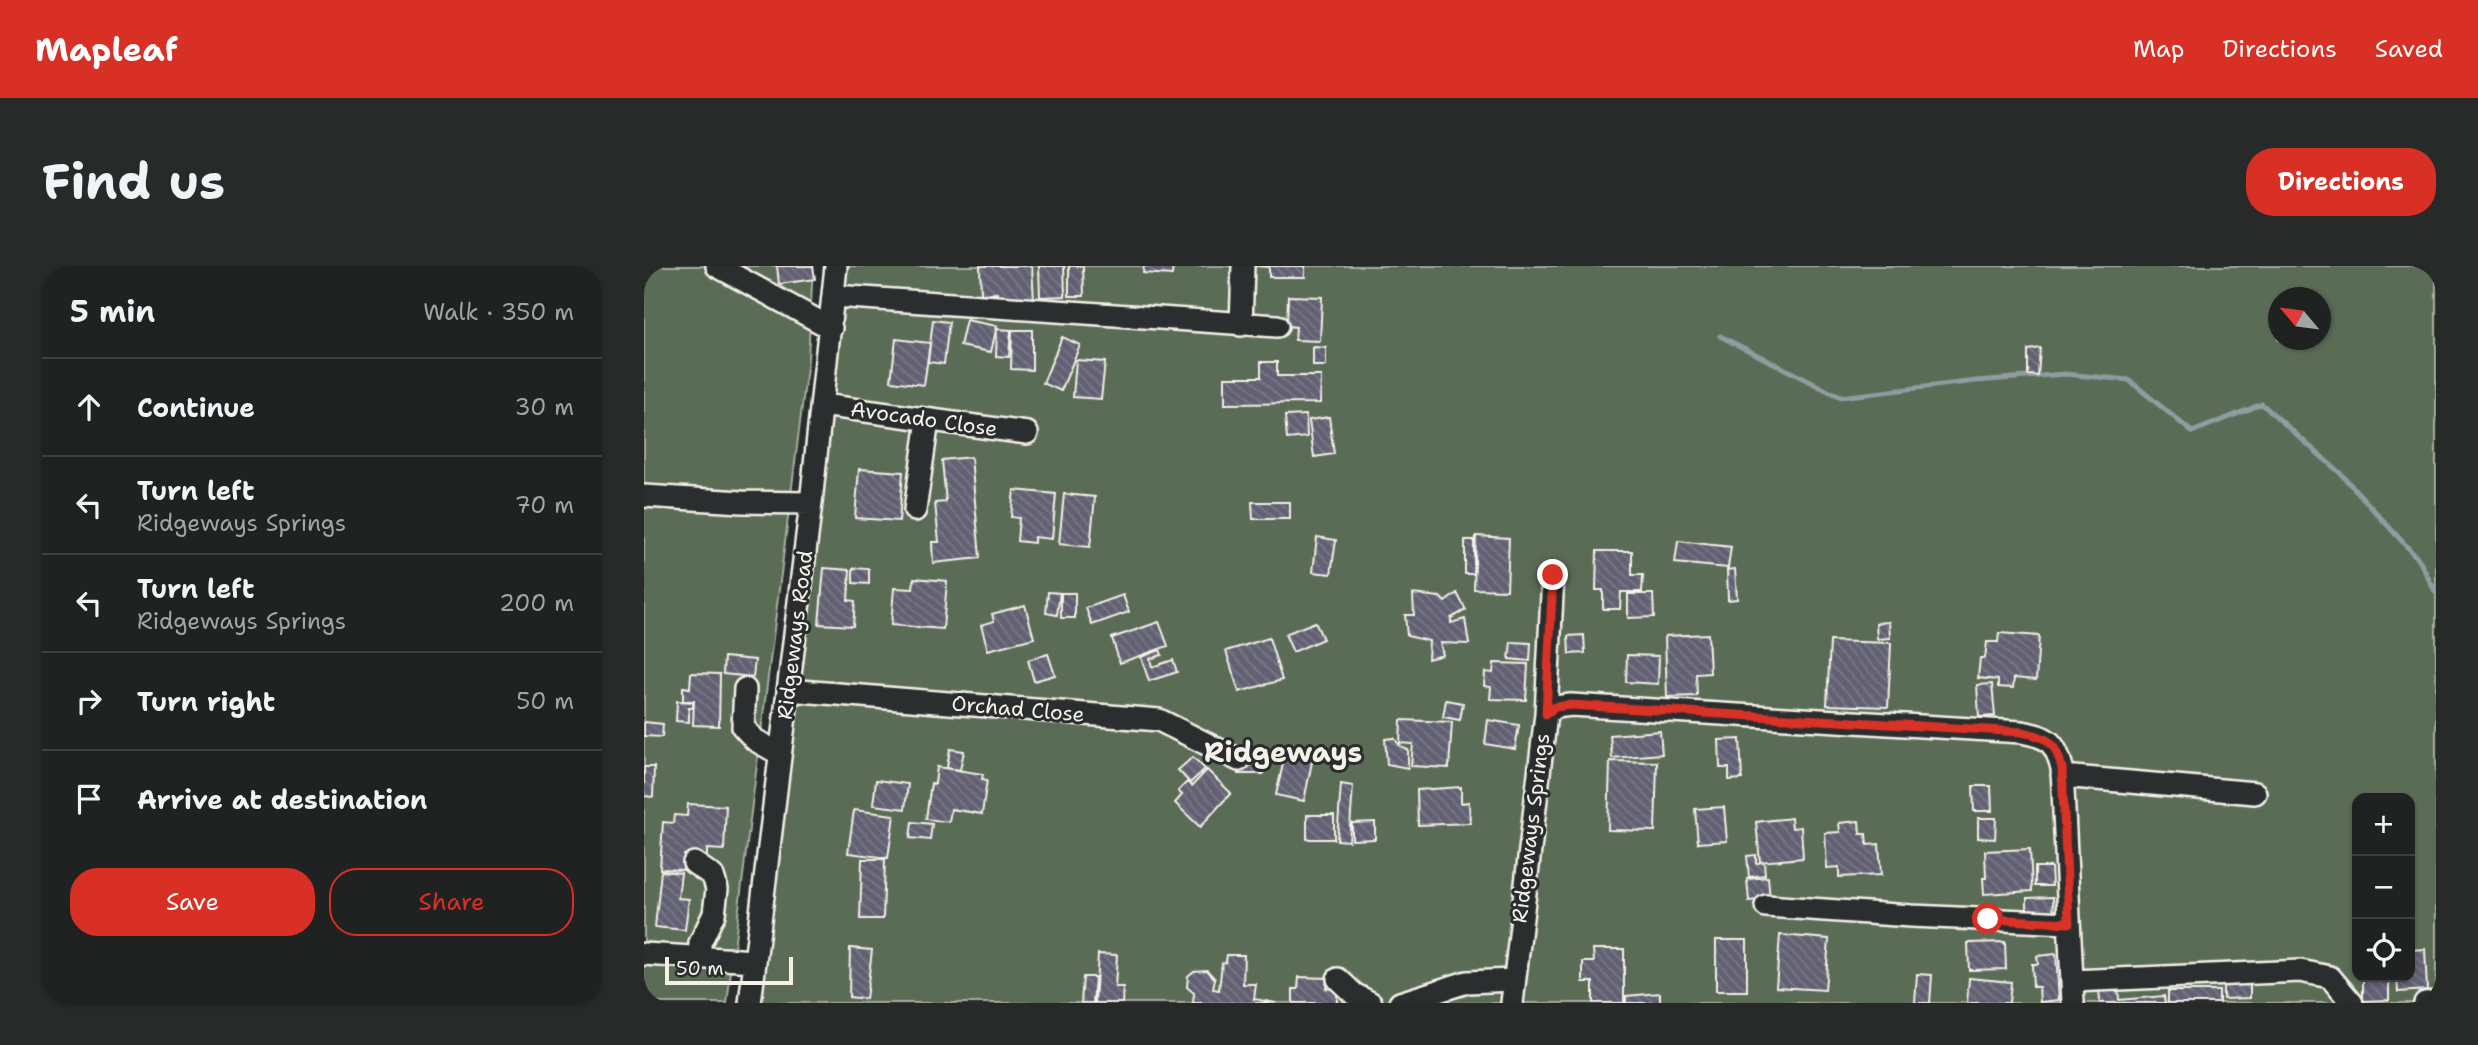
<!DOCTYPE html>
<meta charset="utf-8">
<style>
:root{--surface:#202222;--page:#282a2a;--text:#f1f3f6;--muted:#a2a4a5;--line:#3d3f40;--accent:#d93025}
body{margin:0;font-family:"Shantell Sans",sans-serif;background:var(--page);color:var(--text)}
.controls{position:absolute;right:21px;bottom:21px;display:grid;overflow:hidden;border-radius:14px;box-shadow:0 2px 5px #0004}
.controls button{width:63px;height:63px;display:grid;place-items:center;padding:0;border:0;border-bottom:2px solid var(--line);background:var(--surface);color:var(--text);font:35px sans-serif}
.compass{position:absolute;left:1624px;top:21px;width:63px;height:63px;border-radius:50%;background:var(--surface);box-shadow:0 2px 5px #0004;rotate:299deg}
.scale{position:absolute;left:21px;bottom:18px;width:128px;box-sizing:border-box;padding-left:7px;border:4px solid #f4f1e8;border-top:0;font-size:19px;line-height:24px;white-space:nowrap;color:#f4f1e8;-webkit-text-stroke:5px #2a2d2e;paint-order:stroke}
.stop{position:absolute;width:21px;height:21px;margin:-16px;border:5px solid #d93025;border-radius:50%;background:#fff}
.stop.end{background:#d93025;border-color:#fff;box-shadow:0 2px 7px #0008}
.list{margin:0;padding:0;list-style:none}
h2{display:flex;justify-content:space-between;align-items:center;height:91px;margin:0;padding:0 28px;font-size:30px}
h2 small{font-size:23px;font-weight:400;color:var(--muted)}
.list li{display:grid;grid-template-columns:46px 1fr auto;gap:21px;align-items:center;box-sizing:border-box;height:98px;padding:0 28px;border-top:2px solid var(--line)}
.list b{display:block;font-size:26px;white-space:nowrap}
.list p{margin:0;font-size:23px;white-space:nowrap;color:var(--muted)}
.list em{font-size:23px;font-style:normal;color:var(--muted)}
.actions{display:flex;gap:14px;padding:21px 28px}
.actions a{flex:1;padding:16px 0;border:2px solid var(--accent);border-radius:28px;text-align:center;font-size:24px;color:var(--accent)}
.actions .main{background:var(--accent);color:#fff}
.icon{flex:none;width:38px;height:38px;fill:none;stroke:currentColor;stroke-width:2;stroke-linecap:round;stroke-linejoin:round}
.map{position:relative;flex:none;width:1792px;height:737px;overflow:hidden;border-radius:28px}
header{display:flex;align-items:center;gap:42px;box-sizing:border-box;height:98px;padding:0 35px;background:var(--accent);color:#fff}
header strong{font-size:33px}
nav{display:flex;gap:38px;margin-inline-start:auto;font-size:24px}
.intro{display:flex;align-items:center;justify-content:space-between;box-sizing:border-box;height:168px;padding:0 42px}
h1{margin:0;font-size:49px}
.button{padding:18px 32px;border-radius:28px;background:var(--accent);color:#fff;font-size:24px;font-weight:700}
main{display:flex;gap:42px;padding:0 42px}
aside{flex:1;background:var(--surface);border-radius:28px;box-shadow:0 2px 5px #0004}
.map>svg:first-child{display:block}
.garden{fill:#5a6c56;stroke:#a7ae9f;stroke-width:2;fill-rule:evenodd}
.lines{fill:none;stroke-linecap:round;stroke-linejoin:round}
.stream{stroke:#8f9ca0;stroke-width:5}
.building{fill:url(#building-back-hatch);stroke:#f4f1e8;stroke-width:2}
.minor-casing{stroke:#f4f1e8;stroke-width:26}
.minor{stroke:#2a2d2e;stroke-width:21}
.route{stroke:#d93025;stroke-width:9}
.labels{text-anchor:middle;stroke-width:6;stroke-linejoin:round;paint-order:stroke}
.street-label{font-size:21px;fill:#f4f1e8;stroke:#2a2d2e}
.district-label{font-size:28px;font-weight:bold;fill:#f4f1e8;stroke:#2a2d2e}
</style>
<header>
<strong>Mapleaf</strong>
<nav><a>Map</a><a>Directions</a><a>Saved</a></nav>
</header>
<div class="intro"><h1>Find us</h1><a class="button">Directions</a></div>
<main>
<aside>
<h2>5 min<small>Walk · 350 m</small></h2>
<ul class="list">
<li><svg class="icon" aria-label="ahead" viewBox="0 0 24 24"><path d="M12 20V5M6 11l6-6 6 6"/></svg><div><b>Continue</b></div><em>30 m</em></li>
<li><svg class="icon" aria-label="left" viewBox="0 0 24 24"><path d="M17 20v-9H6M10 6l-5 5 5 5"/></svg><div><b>Turn left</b><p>Ridgeways Springs</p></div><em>70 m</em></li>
<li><svg class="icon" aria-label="left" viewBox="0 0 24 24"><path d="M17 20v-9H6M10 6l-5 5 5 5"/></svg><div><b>Turn left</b><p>Ridgeways Springs</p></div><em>200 m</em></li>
<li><svg class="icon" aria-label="right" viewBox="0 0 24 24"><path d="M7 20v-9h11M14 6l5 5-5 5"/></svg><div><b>Turn right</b></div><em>50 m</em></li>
<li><svg class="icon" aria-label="arrive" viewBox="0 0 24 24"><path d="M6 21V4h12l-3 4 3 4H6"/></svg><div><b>Arrive at destination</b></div></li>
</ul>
<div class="actions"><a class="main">Save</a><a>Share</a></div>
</aside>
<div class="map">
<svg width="1792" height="737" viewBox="0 0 1792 737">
<defs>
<pattern id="building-back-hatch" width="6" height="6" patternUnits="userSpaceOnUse" patternTransform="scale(1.75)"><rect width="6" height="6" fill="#626173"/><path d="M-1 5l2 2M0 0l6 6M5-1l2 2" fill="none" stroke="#797887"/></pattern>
</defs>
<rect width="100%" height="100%" fill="#2a2d2e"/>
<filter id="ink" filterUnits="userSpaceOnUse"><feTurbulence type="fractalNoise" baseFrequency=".0143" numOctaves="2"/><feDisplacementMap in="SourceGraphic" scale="14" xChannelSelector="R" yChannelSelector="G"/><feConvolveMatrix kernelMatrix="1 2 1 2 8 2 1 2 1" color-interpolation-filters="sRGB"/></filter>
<g filter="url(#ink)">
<path class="garden" d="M0,0h169l-5,93 -81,644h-83z
M196,0h1596v737h-1678zM1634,32h42v42h-42zM1713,532h53v179h-53z"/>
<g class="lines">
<path class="stream" d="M1076,70l120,61 136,-16 89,-7 64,6 63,52 70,-28 78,69 79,87 17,33"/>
</g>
<path class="building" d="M133,0h36l2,13 -36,5z
M336,0h52l2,35 -36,2 -1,-10 -16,1z
M395,0h25l1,30 -25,1z
M425,0h14l1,30h-15z
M500,0h29l-1,9 -29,-2z
M611,0h50v11h-36v-10z
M644,30l34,1 -2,44 -25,-1 1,-13 -9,-1z
M289,54l16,2 -5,42 -16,-2z
M322,54l31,6 -6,26 -31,-6z
M353,63l14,1 -2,27 -13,-1z
M368,64h20v40l-21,-1z
M418,71l18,8 -19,46 -18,-8z
M252,73l34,4 -6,42 -33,-4z
M669,81l13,1v18h-13z
M1396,82l-2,28 -10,-1v-25z
M432,94l29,2 -4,37 -28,-2z
M617,96h16v14h44l-1,27 -95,1v-27h36z
M662,149l1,22 -20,2 -2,-23z
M685,151l5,37 -20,3 -5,-37z
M327,191l9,101 -47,5 -1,-21h7l-4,-39 11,-1 -4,-42z
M215,203l44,3 -4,49 -44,-3z
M370,224l42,4 -4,45 -18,-2v6l-17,-2 2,-23 -8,-1z
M420,228l31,3 -5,50 -31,-3z
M608,236h38v17h-37z
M832,270l33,2 -2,52 -33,-1z
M673,271l19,3 -5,34 -18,-2z
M821,274h9v34h-9z
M1034,275l53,6 -3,21 -53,-5z
M953,285h35v24h11l-1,17h-21l-1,17h-17v-19h-7z
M180,302l26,2 -2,30 7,1 -2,25 -34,-2z
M209,302l16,1v15l-16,-1z
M1091,303l2,30 -9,1 -1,-30z
M270,312l33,3 -4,48 -52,-4 3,-37 19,1z
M404,326l12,1 -3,22 -11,-2z
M417,327h14v25h-14z
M813,327l9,17 -15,8v5l14,-4 4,25 -29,-1 3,12 -15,4 1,-18 -22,-5 -2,-21h9l-1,-21 27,3 5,5z
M984,328h25l1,23 -26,1z
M479,329l6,17 -37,13 -6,-17z
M381,339l9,33 -46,12 -7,-25 13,-4 -2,-7z
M515,356l9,24 -48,17 -8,-25z
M671,356l8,17 -30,13 -8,-18z
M1245,356l1,16 -13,1 -1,-16z
M1355,367l40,3 -3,44 -22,-2 -1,10 -15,-1v-7l-20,-2 2,-20h5l2,-16h11z
M1064,368l2,39 -14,1 1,22 -30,1 -2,-61z
M940,369l1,18 -16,1 -1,-18z
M625,372l13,42 -43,12 -13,-41z
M1186,375l61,2 -3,64 -61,-2z
M867,376l20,1 -1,18 -21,-2z
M516,384l2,5 -12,4 2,8 21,-7 4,12 -28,9 -8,-24z
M404,388l7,21 -21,6 -6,-21z
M983,389l32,1 -1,28 -32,-2z
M80,391l31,3 -2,17 -30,-3z
M850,397l34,1 -2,36 -36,-1 1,-12 -7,-1 1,-14 8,1z
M47,407l29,1 -1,52 -26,-1 1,-24h-11v-14l7,1z
M1348,418l3,32 -16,1 -2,-32z
M802,434l17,3 -3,17 -17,-3z
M33,435l16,1v6h-4v14l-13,-1z
M757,454l51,2 -3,46 -38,-2 2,-22 -13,-1z
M844,454l31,5 -4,24 -30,-5z
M0,456l19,2 -1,13 -18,-1z
M1016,465l2,23 -50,4 -2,-23z
M750,472l6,8 8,4v18l-21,-4 -2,-25z
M1096,473l2,40 -13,1v-12h-9l-1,-28z
M643,480l27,6 -10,49 -28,-6z
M306,483l14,2 -4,19 -13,-2z
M549,491l12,12 -15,14 -12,-13z
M595,494h24v14h-25z
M966,495l47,1 -2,69 -47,-1z
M0,501h10l-1,30 -9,-1z
M293,501l46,7 -1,5 5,1 -5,34 -31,-5 -2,13 -23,-3 5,-36 4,1z
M563,504l24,23 -31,34 -25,-24 7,-8 -4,-4 9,-9 5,4z
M232,514l32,4 -3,25 -32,-4z
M697,518l12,2 -4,55 -12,-1z
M1329,520h18l1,25h-18z
M817,521v16l8,-1 1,21 -52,2 -1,-35z
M44,538l38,2 -2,44 -17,-1v8l-23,-2 -1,15 -23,-1 3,-47 10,1 1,-8 13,1z
M1080,541l3,34 -29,2 -3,-34z
M210,544l40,5 -6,43 -40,-5z
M663,549h27v24h-27z
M1147,552l1,10 9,-1 2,31 -43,4 -4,-40z
M1334,552h18l-1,21 -17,-1z
M1215,555l1,13h6l1,11 12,-1 2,31 -42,2v-10l-12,1 -2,-35 15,-1 -1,-9z
M268,556l20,2 -2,16 -20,-2z
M731,556v17l-23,1v-17z
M1386,583l2,42 -48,3 -1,-16h3l-1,-27z
M1112,589v8l8,-1 1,13 -16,2 -2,-21z
M218,593h23l-2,60h-23z
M1391,601h16l1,19h-17z
M17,605l20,2 -3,25 11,1 -4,31 -30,-3z
M1124,611l2,22 -21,2 -2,-22z
M1409,631l1,19h-27v-18z
M1136,669l49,4 -4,51 -49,-3z
M1072,674h31v51h-31z
M1361,676l1,27 -37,1 -1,-27z
M206,682l22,2 -6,49 -17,-2z
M949,683h31v54h-31v-21h-10v-20h11z
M1781,683l2,41 -29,2 -1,-15h13v-27z
M454,688l19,1 -2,32h8l-1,16h-27z
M1412,688l3,46 -19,2 -1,-15h-6l-1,-23h6l-1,-8z
M583,689h17l-1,29h13l-2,15 22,4h-83l1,-10 -7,-6 1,-11 6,-5 13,-1 8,9 -2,10 6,1 3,-27 4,-1z
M1273,708l15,1 -2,28h-15z
M439,711h12l-2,26h-12z
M655,711l28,1 -1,10 11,1v14h-44v-14h5z
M1719,711h26v23l-26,1z
M1325,712l42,4 -2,21h-42z
M1606,716v16l-27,1v-16z
M1474,720l1,14 45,-4 1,7h-65l-1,-16z
M1524,725h51v12h-51z
M1016,727v10h-34v-7z"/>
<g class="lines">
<g class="minor-casing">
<path id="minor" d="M73,0l114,62
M190,30l443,30
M597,59l2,-59
M178,139l205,28
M0,230l98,6 69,1
M271,244l13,-90
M101,423l-2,38 12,13 25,14
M144,424l371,30 80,40
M902,448l9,-7 16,-2 451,27c26,5 33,9 40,36l11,235
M1418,510l193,17
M50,597l19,13 4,13 -3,25 -14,29v14
M1122,640l145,10 158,7
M0,688l111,7
M694,713l16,15 17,9
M1428,715l228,-10 30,6 22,26
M106,737l61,-500 25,-237
M756,737l67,-21 46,-2
M868,737l34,-289 7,-139
M1781,737l11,-1"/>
</g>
<use href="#minor" class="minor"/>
</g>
</g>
<g class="lines" filter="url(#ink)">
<path class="route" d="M909,309l-7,139 9,-7 16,-2 451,27c26,5 33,9 40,36l7,155 -81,-4"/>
</g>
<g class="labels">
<g class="street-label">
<text transform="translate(280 153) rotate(8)" y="7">Avocado Close</text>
<text transform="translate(151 369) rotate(-83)" y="7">Ridgeways Road</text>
<text transform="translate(374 443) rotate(5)" y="7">Orchad Close</text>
<text transform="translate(887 562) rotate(-83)" y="7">Ridgeways Springs</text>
</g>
<g class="district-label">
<text x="639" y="496">Ridgeways</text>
</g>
</g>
</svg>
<div class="controls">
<button>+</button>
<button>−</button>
<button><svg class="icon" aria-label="locate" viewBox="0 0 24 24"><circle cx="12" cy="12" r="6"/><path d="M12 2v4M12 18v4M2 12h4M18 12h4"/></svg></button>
</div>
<svg class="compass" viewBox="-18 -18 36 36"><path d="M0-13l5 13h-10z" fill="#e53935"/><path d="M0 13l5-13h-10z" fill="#a2a4a5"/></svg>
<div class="scale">50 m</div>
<div class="stop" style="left:1344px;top:653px"></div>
<div class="stop end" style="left:909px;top:309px"></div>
</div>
</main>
